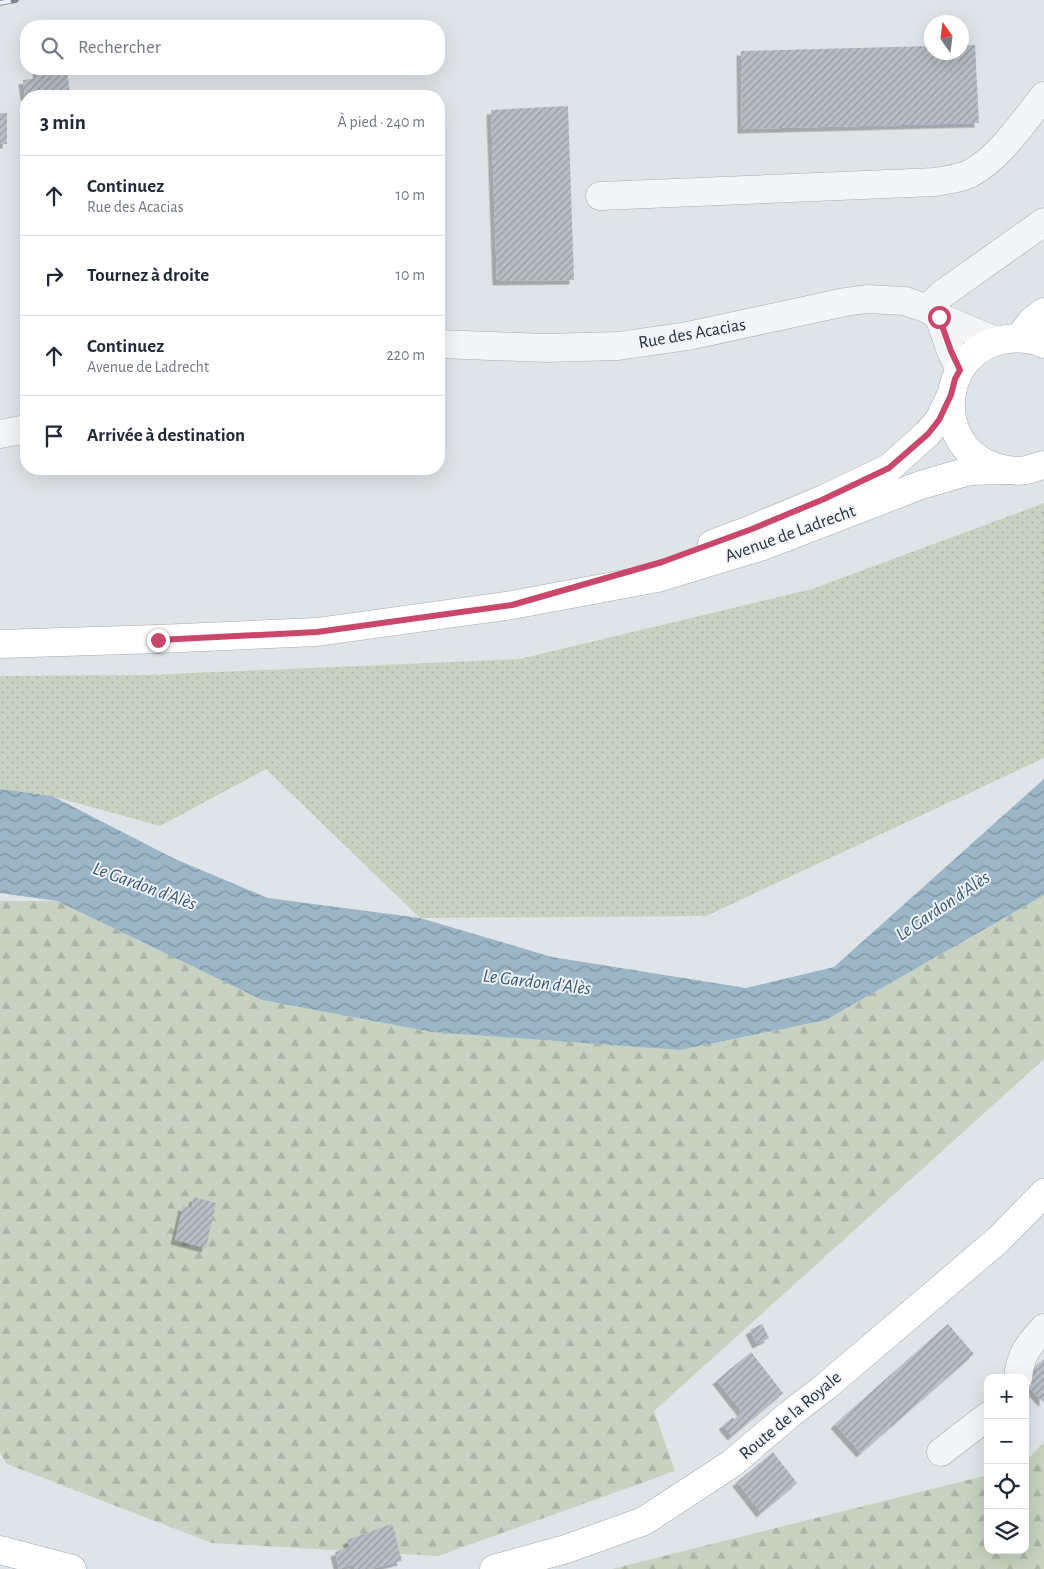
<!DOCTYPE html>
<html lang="fr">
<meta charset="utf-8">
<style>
:root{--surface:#fff;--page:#f2f2f3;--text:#1f2937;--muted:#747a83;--line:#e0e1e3}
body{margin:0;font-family:"Alegreya Sans",sans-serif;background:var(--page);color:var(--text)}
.controls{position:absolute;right:15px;bottom:15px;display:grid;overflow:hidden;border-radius:10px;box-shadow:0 5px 20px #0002}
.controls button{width:45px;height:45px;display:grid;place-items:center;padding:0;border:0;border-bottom:1px solid var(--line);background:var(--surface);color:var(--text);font:25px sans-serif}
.compass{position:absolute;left:924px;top:15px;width:45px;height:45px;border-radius:50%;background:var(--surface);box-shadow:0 5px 20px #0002;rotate:346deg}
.stop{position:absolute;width:15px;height:15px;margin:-11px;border:4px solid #ca476b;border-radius:50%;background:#fff}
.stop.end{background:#ca476b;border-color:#fff;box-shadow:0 1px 5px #0008}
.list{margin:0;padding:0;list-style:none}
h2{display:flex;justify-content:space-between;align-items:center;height:65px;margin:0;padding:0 20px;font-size:21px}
h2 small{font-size:16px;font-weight:400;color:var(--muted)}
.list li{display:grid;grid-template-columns:32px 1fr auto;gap:15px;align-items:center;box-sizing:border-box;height:80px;padding:0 20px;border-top:1px solid var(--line)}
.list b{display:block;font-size:19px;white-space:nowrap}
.list p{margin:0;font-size:16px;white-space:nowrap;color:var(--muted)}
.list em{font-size:16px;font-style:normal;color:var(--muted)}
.icon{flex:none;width:28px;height:28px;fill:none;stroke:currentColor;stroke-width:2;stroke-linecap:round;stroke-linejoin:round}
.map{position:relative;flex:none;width:1044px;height:1569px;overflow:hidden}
.search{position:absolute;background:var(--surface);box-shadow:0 5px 20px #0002;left:20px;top:20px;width:425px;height:55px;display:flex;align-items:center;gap:12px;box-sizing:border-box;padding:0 18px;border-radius:20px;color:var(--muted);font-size:19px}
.panel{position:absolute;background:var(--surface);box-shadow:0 5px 20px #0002;left:20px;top:90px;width:425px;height:385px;border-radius:20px}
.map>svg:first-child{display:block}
.grass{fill:url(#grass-dots)}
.forest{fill:url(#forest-firs)}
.water{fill:url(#water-waves)}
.building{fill:url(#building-hatch);filter:url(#shadow)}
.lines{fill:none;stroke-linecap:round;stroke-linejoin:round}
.minor-casing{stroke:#a4abb2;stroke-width:29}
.major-casing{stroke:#9faab3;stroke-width:29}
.minor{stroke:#f2f4f6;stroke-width:28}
.major{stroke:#fff;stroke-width:28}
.rail-casing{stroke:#798591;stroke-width:5.5}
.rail{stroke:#eff2f6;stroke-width:4;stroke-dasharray:11;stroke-linecap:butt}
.route{stroke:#ca476b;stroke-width:6}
.labels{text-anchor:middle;stroke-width:4;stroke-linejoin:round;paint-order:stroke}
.street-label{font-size:18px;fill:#28333f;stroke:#eff2f6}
.water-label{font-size:19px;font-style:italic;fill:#345771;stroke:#eff2f6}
</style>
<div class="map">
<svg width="1044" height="1569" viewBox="0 0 1044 1569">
<defs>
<pattern id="grass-dots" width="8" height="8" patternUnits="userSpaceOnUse" patternTransform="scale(1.25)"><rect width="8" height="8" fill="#c7d2c0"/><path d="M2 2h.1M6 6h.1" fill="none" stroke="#abb5a6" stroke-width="1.8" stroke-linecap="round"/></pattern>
<pattern id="forest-firs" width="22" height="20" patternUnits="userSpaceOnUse" patternTransform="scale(1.25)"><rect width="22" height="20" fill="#c7d2c0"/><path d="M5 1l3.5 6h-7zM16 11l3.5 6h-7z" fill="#abb5a6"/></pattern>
<pattern id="water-waves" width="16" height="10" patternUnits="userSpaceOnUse" patternTransform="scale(1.25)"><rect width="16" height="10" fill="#9bb6c7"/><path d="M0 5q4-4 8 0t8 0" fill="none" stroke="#7e95a3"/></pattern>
<pattern id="building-hatch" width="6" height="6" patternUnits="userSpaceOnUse" patternTransform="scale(1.25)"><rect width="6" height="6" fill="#b7bec5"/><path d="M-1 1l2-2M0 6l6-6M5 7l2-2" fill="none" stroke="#959ba1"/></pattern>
<filter id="shadow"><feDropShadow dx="-4.5" dy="4.5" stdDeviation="0" flood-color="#0004"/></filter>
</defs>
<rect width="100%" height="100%" fill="#dfe4e8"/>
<path class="grass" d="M1044,503v255l-338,158 -286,2 -154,-149 -106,57 -108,-30 -52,-7v-113l147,-1 373,-16 292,-70z"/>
<path class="forest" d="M1044,895v164l-390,352 21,60 -237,85 -226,-13 -205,-79 -7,-11v-552h57l205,99 170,32 248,18 146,-30z
M1044,1442v127h-432l376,-94v75h37v-88z"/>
<path class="water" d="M1044,779v116l-218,125 -146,30 -248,-18 -170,-32 -205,-99 -57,-8v-104l52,7 123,63 93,39 152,20 132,39 194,31 88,-21z"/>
<path class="building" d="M962,45h13l4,78 -237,6 -1,-78 191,-5v6h30z
M37,69h30l3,27h-45l-2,-16 15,-2z
M568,106l6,174 -77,1 -6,-171z
M0,113h7v31h-7z
M194,1197l22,6 -10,45 -31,-8 8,-34 8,2z
M762,1324l7,14 -12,6 -7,-14z
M948,1324l26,30 -113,99 -26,-29z
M751,1352l32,41 -51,43 -9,-11 10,-8 1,3 8,-8 -25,-32z
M1044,1359v41l-1,2 -17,-18 11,-11 -2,-7z
M773,1452l24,31 -36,30 -24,-31z
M392,1524l10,37 -31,8h-16l-1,-5 -15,5 -4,-17 14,-5 -2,-7z"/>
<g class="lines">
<g class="minor-casing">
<path id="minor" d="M600,196l335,-14c11,-2 23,-3 34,-8 30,-15 54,-52 75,-78
M928,309l13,-14 103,-73
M939,317l12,34 9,19
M439,344l107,4 72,-2 70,-10 157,-34 22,-3 38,2 23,8 11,8 57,24
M0,434l26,-5
M1018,1378c2,-23 11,-34 26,-50
M941,1452l47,-36"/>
</g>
<g class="major-casing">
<path id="major" d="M1019,338l13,-17 12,-9
M1044,344c-11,-6 -25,-6 -37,-5 -68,9 -77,107 -12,128 10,3 20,5 31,3 6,-1 12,-4 18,-5
M712,544l40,-15 72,-30 65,-31 38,-34 12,-14 12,-25
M0,644l158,-5 159,-7 195,-27 145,-27 106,-32 158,-61 48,-14 37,-1
M0,1550l72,19
M494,1569l72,-20 78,-28 87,-57 59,-50 35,-27 173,-147 46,-47"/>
</g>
<use href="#minor" class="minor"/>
<use href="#major" class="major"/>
<g class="rail-casing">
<path id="rail" d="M0,3l16,-3"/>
</g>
<use href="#rail" class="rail"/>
</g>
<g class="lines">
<path class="route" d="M158,640l159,-8 195,-27 150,-43 90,-33 72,-30 65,-31 39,-34 11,-14 12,-25 4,-16 5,-9 -9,-19 -12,-34"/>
</g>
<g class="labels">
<g class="street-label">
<text transform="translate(692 333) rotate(-10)" y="6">Rue des Acacias</text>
<text transform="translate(790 533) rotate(-20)" y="6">Avenue de Ladrecht</text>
<text transform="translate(790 1415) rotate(-40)" y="6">Route de la Royale</text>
</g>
<g class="water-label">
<text transform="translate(145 885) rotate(20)" y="7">Le Gardon d'Alès</text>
<text transform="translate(942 905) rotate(-34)" y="7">Le Gardon d'Alès</text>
<text transform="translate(537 981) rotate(7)" y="7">Le Gardon d'Alès</text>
</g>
</g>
</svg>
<div class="controls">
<button>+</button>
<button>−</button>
<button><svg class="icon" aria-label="locate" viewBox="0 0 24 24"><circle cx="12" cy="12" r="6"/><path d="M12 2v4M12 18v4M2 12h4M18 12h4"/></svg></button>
<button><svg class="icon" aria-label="layers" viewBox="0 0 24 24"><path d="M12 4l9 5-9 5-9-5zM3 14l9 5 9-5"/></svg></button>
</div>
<svg class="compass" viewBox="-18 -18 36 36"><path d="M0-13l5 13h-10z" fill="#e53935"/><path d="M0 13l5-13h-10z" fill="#747a83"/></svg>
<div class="stop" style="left:939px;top:317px"></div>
<div class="stop end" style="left:158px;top:640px"></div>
<div class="search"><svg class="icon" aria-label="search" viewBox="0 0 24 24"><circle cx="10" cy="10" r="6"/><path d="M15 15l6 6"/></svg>Rechercher</div>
<section class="panel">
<h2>3 min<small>À pied · 240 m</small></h2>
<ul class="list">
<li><svg class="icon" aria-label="ahead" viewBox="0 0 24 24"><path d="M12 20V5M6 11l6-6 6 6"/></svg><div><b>Continuez</b><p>Rue des Acacias</p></div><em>10 m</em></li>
<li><svg class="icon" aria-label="right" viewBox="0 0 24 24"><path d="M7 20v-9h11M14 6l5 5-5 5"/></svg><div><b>Tournez à droite</b></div><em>10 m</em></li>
<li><svg class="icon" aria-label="ahead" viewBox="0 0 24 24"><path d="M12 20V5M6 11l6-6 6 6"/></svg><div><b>Continuez</b><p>Avenue de Ladrecht</p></div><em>220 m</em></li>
<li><svg class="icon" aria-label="arrive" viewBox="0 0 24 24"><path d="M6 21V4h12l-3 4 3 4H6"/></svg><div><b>Arrivée à destination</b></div></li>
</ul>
</section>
</div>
